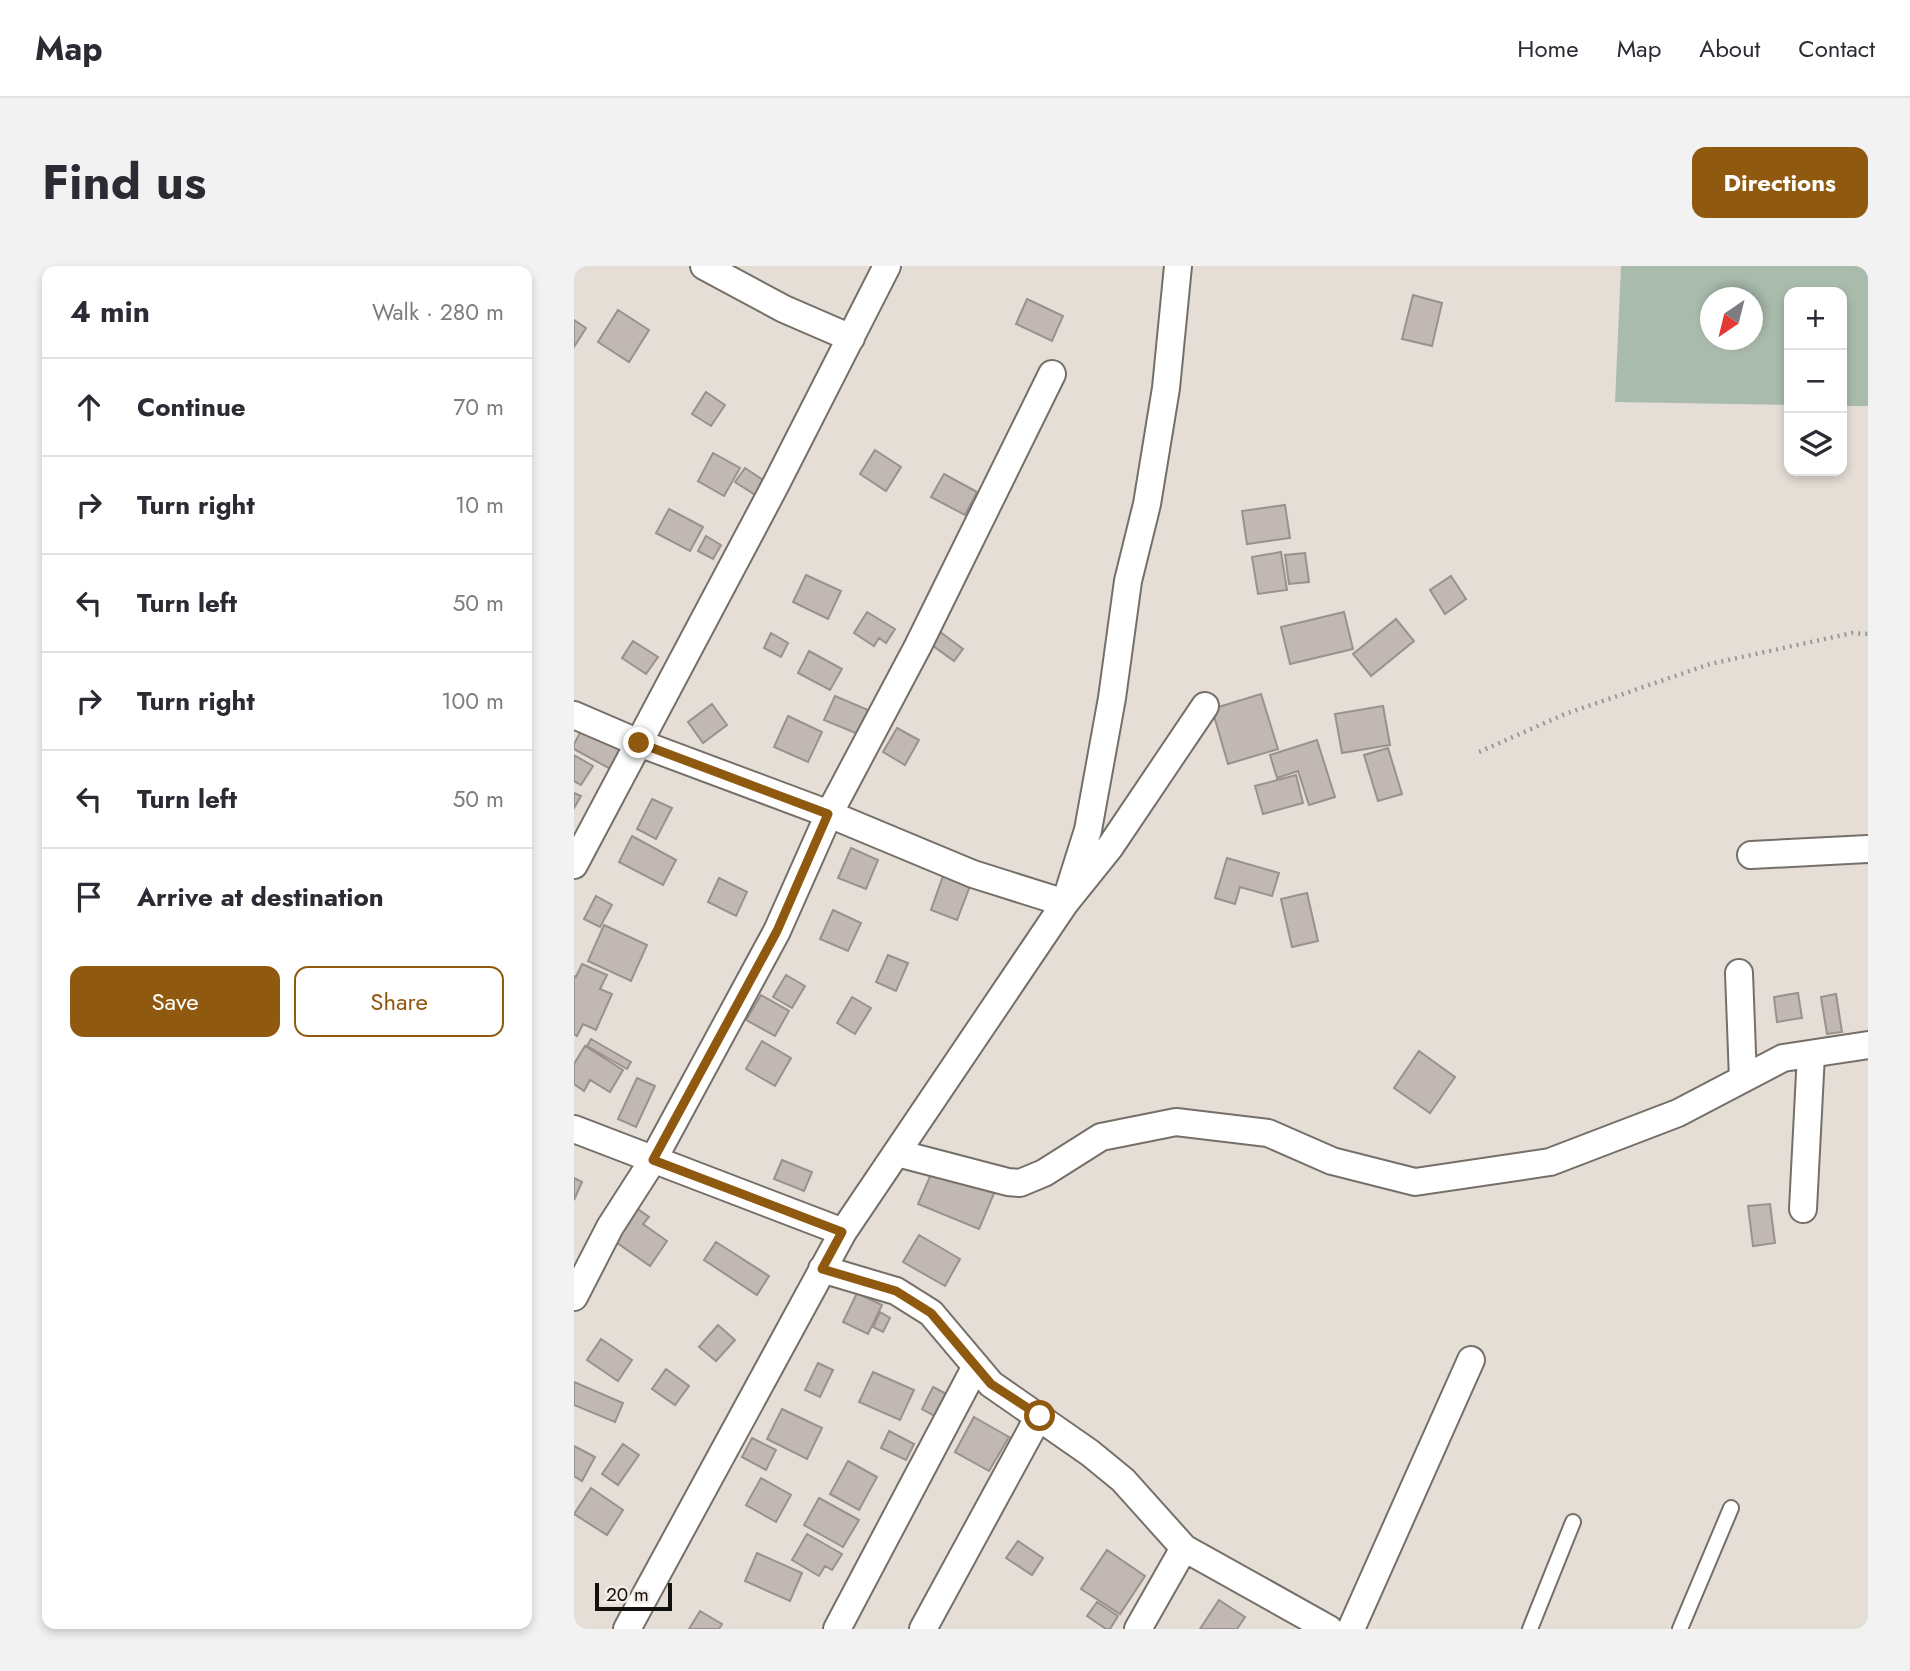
<!DOCTYPE html>
<meta charset="utf-8">
<style>
:root{--surface:#fff;--page:#f2f2f3;--text:#2b2b33;--muted:#7c7c81;--line:#e1e1e2;--accent:#905910}
body{margin:0;font-family:Jost,sans-serif;background:var(--page);color:var(--text)}
.controls{position:absolute;right:21px;top:21px;display:grid;overflow:hidden;border-radius:14px;box-shadow:0 4px 10px #0003}
.controls button{width:63px;height:63px;display:grid;place-items:center;padding:0;border:0;border-bottom:2px solid var(--line);background:var(--surface);color:var(--text);font:35px sans-serif}
.compass{position:absolute;left:1126px;top:21px;width:63px;height:63px;border-radius:50%;background:var(--surface);box-shadow:0 4px 10px #0003;rotate:215deg}
.scale{position:absolute;left:21px;bottom:18px;width:77px;box-sizing:border-box;padding-left:7px;border:4px solid #12100d;border-top:0;font-size:19px;line-height:24px;white-space:nowrap;color:#12100d;-webkit-text-stroke:5px #f2ebe3;paint-order:stroke}
.stop{position:absolute;width:21px;height:21px;margin:-16px;border:5px solid #905910;border-radius:50%;background:#fff}
.stop.end{background:#905910;border-color:#fff;box-shadow:0 2px 7px #0008}
.list{margin:0;padding:0;list-style:none}
h2{display:flex;justify-content:space-between;align-items:center;height:91px;margin:0;padding:0 28px;font-size:30px}
h2 small{font-size:23px;font-weight:400;color:var(--muted)}
.list li{display:grid;grid-template-columns:46px 1fr auto;gap:21px;align-items:center;box-sizing:border-box;height:98px;padding:0 28px;border-top:2px solid var(--line)}
.list b{display:block;font-size:26px;white-space:nowrap}
.list em{font-size:23px;font-style:normal;color:var(--muted)}
.actions{display:flex;gap:14px;padding:21px 28px}
.actions a{flex:1;padding:16px 0;border:2px solid var(--accent);border-radius:14px;text-align:center;font-size:24px;color:var(--accent)}
.actions .main{background:var(--accent);color:#fff}
.icon{flex:none;width:38px;height:38px;fill:none;stroke:currentColor;stroke-width:2;stroke-linecap:round;stroke-linejoin:round}
.map{position:relative;flex:none;width:1294px;height:1363px;overflow:hidden;border-radius:14px}
header{display:flex;align-items:center;gap:42px;box-sizing:border-box;height:98px;padding:0 35px;background:var(--surface);border-bottom:2px solid var(--line)}
header strong{font-size:33px}
nav{display:flex;gap:38px;margin-inline-start:auto;font-size:24px}
.intro{display:flex;align-items:center;justify-content:space-between;box-sizing:border-box;height:168px;padding:0 42px}
h1{margin:0;font-size:49px}
.button{padding:18px 32px;border-radius:14px;background:var(--accent);color:#fff;font-size:24px;font-weight:700}
main{display:flex;gap:42px;padding:0 42px}
aside{flex:1;background:var(--surface);border-radius:14px;box-shadow:0 4px 10px #0003}
.map>svg:first-child{display:block}
.green{fill:#a9bbac;fill-rule:evenodd}
.building{fill:#c1b7b3;stroke:#9a908d;stroke-width:2}
.lines{fill:none;stroke-linecap:round;stroke-linejoin:round}
.lane-casing{stroke:#756f68;stroke-width:18}
.street-casing{stroke:#756f68;stroke-width:30}
.path{stroke:#9d9992;stroke-width:4.5;stroke-dasharray:2 5;stroke-linecap:butt}
.lane{stroke:#fff;stroke-width:14}
.street{stroke:#fff;stroke-width:26}
.route{stroke:#905910;stroke-width:9}
</style>
<header>
<strong>Map</strong>
<nav><a>Home</a><a>Map</a><a>About</a><a>Contact</a></nav>
</header>
<div class="intro"><h1>Find us</h1><a class="button">Directions</a></div>
<main>
<aside>
<h2>4 min<small>Walk · 280 m</small></h2>
<ul class="list">
<li><svg class="icon" aria-label="ahead" viewBox="0 0 24 24"><path d="M12 20V5M6 11l6-6 6 6"/></svg><div><b>Continue</b></div><em>70 m</em></li>
<li><svg class="icon" aria-label="right" viewBox="0 0 24 24"><path d="M7 20v-9h11M14 6l5 5-5 5"/></svg><div><b>Turn right</b></div><em>10 m</em></li>
<li><svg class="icon" aria-label="left" viewBox="0 0 24 24"><path d="M17 20v-9H6M10 6l-5 5 5 5"/></svg><div><b>Turn left</b></div><em>50 m</em></li>
<li><svg class="icon" aria-label="right" viewBox="0 0 24 24"><path d="M7 20v-9h11M14 6l5 5-5 5"/></svg><div><b>Turn right</b></div><em>100 m</em></li>
<li><svg class="icon" aria-label="left" viewBox="0 0 24 24"><path d="M17 20v-9H6M10 6l-5 5 5 5"/></svg><div><b>Turn left</b></div><em>50 m</em></li>
<li><svg class="icon" aria-label="arrive" viewBox="0 0 24 24"><path d="M6 21V4h12l-3 4 3 4H6"/></svg><div><b>Arrive at destination</b></div></li>
</ul>
<div class="actions"><a class="main">Save</a><a>Share</a></div>
</aside>
<div class="map">
<svg width="1294" height="1363" viewBox="0 0 1294 1363">
<rect width="100%" height="100%" fill="#e4ded6"/>
<path class="green" d="M1047,0h247v140h-26v-114h-53v113l-174,-3zM1136,32h42v42h-42z"/>
<path class="building" d="M839,29l29,8 -10,43 -30,-7z
M453,33l36,17 -11,25 -36,-17z
M44,44l31,20 -20,32 -31,-20z
M0,54l12,8 -12,19z
M132,126l19,13 -14,21 -19,-12z
M301,184l26,17 -15,24 -26,-17z
M139,187l27,15 -16,28 -26,-15z
M171,202l21,14 -9,14 -22,-14z
M370,208l33,18 -12,23 -34,-18z
M711,239l5,33 -43,6 -5,-33z
M95,243l34,18 -13,24 -34,-18z
M132,270l15,9 -8,14 -15,-8z
M707,286l6,38 -29,4 -6,-37z
M731,287l4,29 -20,2 -4,-29z
M232,309l35,16 -13,28 -35,-17z
M877,310l15,23 -21,15 -15,-24z
M293,346l28,17 -9,14 -7,-5 -5,8 -20,-13z
M770,346l9,37 -63,15 -9,-37z
M822,353l18,22 -43,35 -18,-22z
M365,365l24,18 -9,12 -25,-18z
M197,367l17,10 -7,14 -17,-9z
M59,375l25,16 -12,17 -24,-16z
M235,385l33,18 -12,21 -32,-17z
M687,428l17,55 -50,15 -16,-55z
M261,430l33,14 -10,24 -34,-14z
M138,438l15,21 -24,18 -15,-21z
M809,440l7,39 -48,8 -7,-39z
M214,450l34,16 -14,30 -34,-15z
M323,462l22,12 -14,25 -22,-13z
M8,463l42,23 -10,19 -40,-22v-5z
M743,474l18,57 -26,8 -11,-34 -21,7 -7,-23z
M814,482l14,46 -24,7 -14,-46z
M0,489l19,11 -12,19 -7,-4z
M722,509l7,28 -40,11 -8,-28z
M0,527l7,3 -7,12z
M78,533l20,9 -16,31 -19,-10z
M58,570l44,24 -13,25 -44,-23z
M277,582l27,12 -12,29 -28,-11z
M653,592l52,15 -7,23 -32,-9 -5,17 -20,-6z
M369,610l27,10 -13,34 -26,-10z
M145,612l28,14 -11,24 -28,-14z
M733,627l11,48 -26,6 -11,-48z
M22,630l16,9 -12,22 -16,-8z
M259,644l28,13 -13,28 -28,-12z
M30,659l43,20 -16,36 -43,-20z
M314,689l20,8 -12,28 -20,-9z
M8,698l25,11 -7,14 12,5 -16,36 -13,-6 -6,12 -3,-2v-58l2,1z
M212,709l19,11 -13,22 -19,-11z
M1224,727l4,25 -25,4 -3,-25z
M1262,728l6,38 -15,2 -6,-37z
M187,729l28,16 -14,25 -29,-16z
M278,731l19,11 -16,26 -18,-11z
M17,773l40,23 -4,7 -40,-23z
M188,775l29,17 -16,28 -29,-17z
M11,780l38,24 -13,22 -20,-12 -6,11 -10,-7v-20z
M845,785l36,26 -25,36 -36,-25z
M63,812l18,8 -19,41 -18,-8z
M208,894l30,12 -8,19 -30,-12z
M361,899l60,26 -16,38 -61,-25z
M0,912l8,4 -8,18z
M1196,938l5,39 -22,3 -5,-40z
M61,941l14,10 -6,7 24,17 -17,25 -37,-26z
M345,969l41,24 -15,27 -42,-24z
M142,976l53,34 -12,19 -53,-35z
M283,1027l25,12 -14,29 -25,-12z
M306,1046l10,6 -7,14 -10,-5z
M144,1059l17,15 -19,21 -17,-14z
M27,1073l31,21 -14,21 -31,-21z
M244,1097l15,7 -13,27 -15,-7z
M92,1103l23,17 -14,19 -23,-16z
M299,1106l41,18 -14,30 -41,-18z
M0,1116l49,21 -8,19 -41,-17z
M359,1121l19,10 -12,22 -18,-10z
M208,1143l40,19 -15,31 -40,-20z
M400,1151l35,20 -20,34 -34,-19z
M315,1165l25,13 -8,16 -25,-12z
M178,1172l24,12 -10,20 -24,-13z
M49,1178l16,11 -21,30 -16,-11z
M0,1180l21,11 -13,24 -8,-5z
M274,1195l29,16 -18,33 -29,-16z
M187,1212l30,17 -15,27 -30,-17z
M17,1222l32,22 -16,25 -33,-21z
M245,1232l40,22 -16,27 -39,-22z
M233,1268l35,20 -10,16 -7,-4 -6,10 -27,-16z
M444,1275l25,17 -11,17 -26,-17z
M533,1284l38,26 -25,38 -39,-25z
M183,1287l45,20 -12,28 -45,-20z
M645,1334l26,17 -8,12h-37z
M523,1336l21,14 -8,13h-4l-19,-13z
M126,1345l22,13 -3,5h-30z"/>
<g class="lines">
<g class="lane-casing">
<path id="lane" d="M956,1363l43,-107
M1106,1363l51,-121"/>
</g>
<g class="street-casing">
<path id="street" d="M130,0l80,43 67,29
M0,449l65,28 190,71 144,60 92,29 23,-73 24,-132 16,-117 19,-77 19,-116 12,-122
M1177,589l117,-6
M0,599l202,-381 111,-218
M1165,707l4,106
M0,863l269,103
M323,887l111,29 12,1 24,-10 57,-36 75,-15 92,11 64,28 83,21 135,-20 128,-49 105,-55 85,-13
M1229,943l8,-155
M248,1003l74,22 35,22 60,71 99,69 33,27 61,68 145,81
M0,1031l36,-70 43,-67 124,-229 52,-117 89,-168 134,-272
M53,1363l216,-397 222,-329 45,-56 95,-141
M263,1363l139,-263
M349,1363l116,-213
M564,1363l46,-81
M777,1363l120,-269"/>
</g>
<path class="path" d="M905,486l86,-38 145,-50 142,-31 16,1"/>
<use href="#lane" class="lane"/>
<use href="#street" class="street"/>
</g>
<g class="lines">
<path class="route" d="M65,477l189,71 -51,117 -124,229 189,72 -20,37 74,22 35,22 60,71 49,32"/>
</g>
</svg>
<div class="controls">
<button>+</button>
<button>−</button>
<button><svg class="icon" aria-label="layers" viewBox="0 0 24 24"><path d="M12 4l9 5-9 5-9-5zM3 14l9 5 9-5"/></svg></button>
</div>
<svg class="compass" viewBox="-18 -18 36 36"><path d="M0-13l5 13h-10z" fill="#e53935"/><path d="M0 13l5-13h-10z" fill="#7c7c81"/></svg>
<div class="scale">20 m</div>
<div class="stop" style="left:466px;top:1150px"></div>
<div class="stop end" style="left:65px;top:477px"></div>
</div>
</main>
